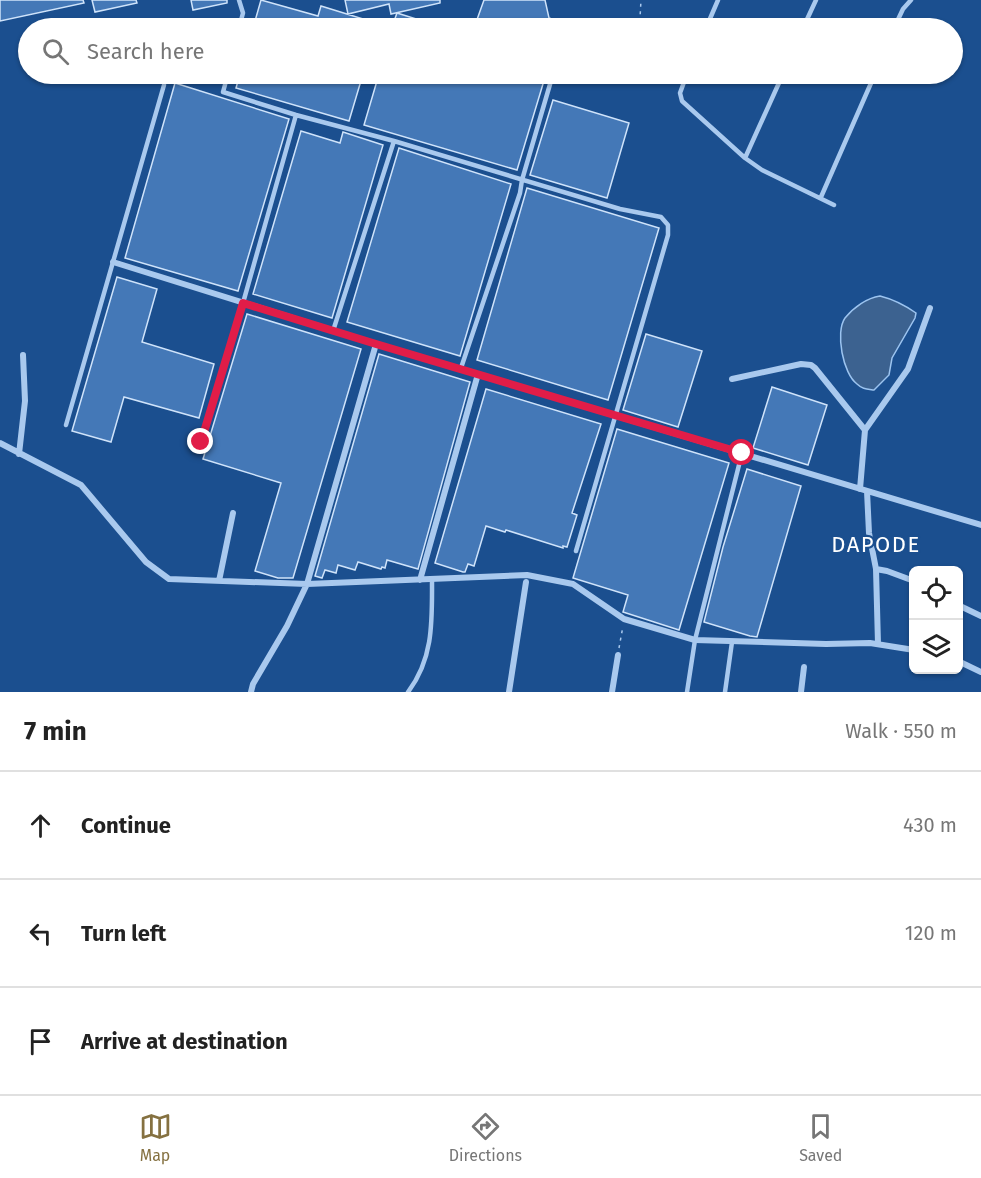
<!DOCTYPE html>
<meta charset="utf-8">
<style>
:root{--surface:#fff;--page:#f2f2f2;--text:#222;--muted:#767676;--line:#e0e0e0;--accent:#857141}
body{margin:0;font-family:"Fira Sans",sans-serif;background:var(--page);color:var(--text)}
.controls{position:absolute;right:18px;bottom:18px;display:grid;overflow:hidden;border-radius:9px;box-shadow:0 2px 4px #0004}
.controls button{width:54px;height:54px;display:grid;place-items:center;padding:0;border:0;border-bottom:2px solid var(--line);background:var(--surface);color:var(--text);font:30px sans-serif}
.stop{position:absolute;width:18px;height:18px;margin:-14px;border:4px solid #e11d48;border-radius:50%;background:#fff}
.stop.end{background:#e11d48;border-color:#fff;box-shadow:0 2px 6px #0008}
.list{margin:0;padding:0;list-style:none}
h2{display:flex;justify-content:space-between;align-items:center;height:78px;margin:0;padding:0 24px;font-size:26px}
h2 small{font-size:20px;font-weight:400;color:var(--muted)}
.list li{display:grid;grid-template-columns:39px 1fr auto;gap:18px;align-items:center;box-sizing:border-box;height:108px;padding:0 24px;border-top:2px solid var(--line)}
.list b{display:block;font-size:22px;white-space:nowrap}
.list em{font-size:20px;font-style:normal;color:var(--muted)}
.icon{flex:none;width:33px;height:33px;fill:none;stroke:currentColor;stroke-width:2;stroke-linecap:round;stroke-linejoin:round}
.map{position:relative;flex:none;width:981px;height:692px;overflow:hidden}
.search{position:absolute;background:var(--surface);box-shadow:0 2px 4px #0004;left:18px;right:18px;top:18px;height:66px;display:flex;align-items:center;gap:15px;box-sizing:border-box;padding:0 21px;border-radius:33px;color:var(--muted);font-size:22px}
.sheet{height:402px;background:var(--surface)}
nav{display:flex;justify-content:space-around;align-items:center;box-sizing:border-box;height:84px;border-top:2px solid var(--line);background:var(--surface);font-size:16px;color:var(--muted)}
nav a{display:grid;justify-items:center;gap:3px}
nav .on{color:var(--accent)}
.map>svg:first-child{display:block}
.water{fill:#3c6290;stroke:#9cc4f0;stroke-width:1.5}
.building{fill:#4478b7;stroke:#cfe3fa;stroke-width:1.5}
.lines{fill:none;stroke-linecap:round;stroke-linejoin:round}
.path{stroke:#a9c9ee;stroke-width:1.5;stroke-dasharray:3 4.5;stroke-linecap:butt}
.service{stroke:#a9c9ee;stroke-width:4.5}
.minor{stroke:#a9c9ee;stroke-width:6}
.route{stroke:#e11d48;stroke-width:8}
.labels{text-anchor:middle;stroke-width:4.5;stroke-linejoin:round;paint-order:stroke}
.quarter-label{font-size:22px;letter-spacing:1.5px;fill:#fff;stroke:#1b4f8f}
</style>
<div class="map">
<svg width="981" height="692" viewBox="0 0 981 692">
<rect width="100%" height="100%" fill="#1b4f8f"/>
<path class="water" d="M880,296c12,3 26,10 36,17l-1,5 -23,40 -3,17 -15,15c-7,-1 -12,-1 -17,-6 -14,-10 -22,-52 -12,-66 9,-11 22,-20 35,-22z"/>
<path class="building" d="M0,0h83l1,3 -84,18z
M92,0h44l1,3 -42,9z
M191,0h36v3l-34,7z
M261,0l57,16 3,-10 68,21v1h-136z
M345,0h95v3l-49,11 -2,-10 -41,10z
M484,0h61l4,18 9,3 -2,7h-82z
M397,13l45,14v1h-48l-1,-4z
M240,74h123l-14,47 -113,-33z
M379,74h167l-29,96 -153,-45z
M175,83l114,36 -51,172 -113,-33z
M553,100l76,23 -22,75 -77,-23z
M301,131l39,12 3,-11 40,13 -51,173 -79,-24z
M399,148l112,36 -51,172 -113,-34z
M527,188l132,40 -51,172 -131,-40z
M117,277l40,12 -15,53 72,22 -15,54 -75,-21 -13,45 -39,-11z
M247,314l114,35 -68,229h-15l-23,-7 26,-88 -78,-24z
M646,334l56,17 -24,76 -55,-17z
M379,354l91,28 -52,187 -31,-9 -2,8 -3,-1 -1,2 -23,-7 -3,8 -17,-5 -2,8 -11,-3 -3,8 -7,-2z
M772,387l55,18 -19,60 -55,-17z
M486,389l115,35 -29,89 5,2 -10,32 -4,-1v2l-57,-18 -1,2 -19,-6 -12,40 -6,-2 -3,8h-2l-28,-9z
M617,429l112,34 -50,167 -56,-18 5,-17 -55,-17z
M747,469l54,17 -44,151 -7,-1 -46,-14 19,-75z"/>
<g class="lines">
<path class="path" d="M635,28l5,-10 1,-18
M619,648l4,-22"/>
<path class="service" d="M239,28l4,-15 -4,-13
M706,28l12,-28
M803,28l13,-28
M894,28l9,-19 8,-9
M228,74l-5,18 73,23 98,26 226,68 41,8 7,8v10l-92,316
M687,74l-7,19 2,8 63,57 17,12 72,35
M745,158l38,-84
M821,197l54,-123
M333,331l61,-190
M461,368l59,-175 2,-13 31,-106
M66,425l98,-340
M201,450v-8l42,-139 53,-188
M408,692c26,-34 24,-72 24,-113
M687,692l8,-52 47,-187
M725,692l7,-50"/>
<path class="minor" d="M113,262l263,82 605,181
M732,379l69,-15 10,1 4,3 50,62 -5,59
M865,430l43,-61 22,-61
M0,443l81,42 65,77 23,17 138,5 220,-9 46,9 51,35 71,21 131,4 44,-1 44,7
M19,454l6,-53 -2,-46
M867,491l2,42 7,36 2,75
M876,569l11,2 27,10
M420,580l58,-206
M219,581l14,-68
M958,605l23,11
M958,661l23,11
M251,692l2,-8 34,-58 20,-42 69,-240
M509,692l17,-110
M612,692l6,-37
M801,692l3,-25"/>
</g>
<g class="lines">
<path class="route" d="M201,442l42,-139 133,41 366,109"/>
</g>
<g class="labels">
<g class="quarter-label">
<text x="876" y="552">DAPODE</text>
</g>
</g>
</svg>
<div class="controls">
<button><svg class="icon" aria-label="locate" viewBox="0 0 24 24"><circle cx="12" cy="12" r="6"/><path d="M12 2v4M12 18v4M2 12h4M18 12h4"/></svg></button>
<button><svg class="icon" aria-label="layers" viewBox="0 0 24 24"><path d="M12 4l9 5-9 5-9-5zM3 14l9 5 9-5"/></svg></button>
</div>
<div class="stop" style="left:742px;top:453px"></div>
<div class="stop end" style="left:201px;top:442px"></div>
<div class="search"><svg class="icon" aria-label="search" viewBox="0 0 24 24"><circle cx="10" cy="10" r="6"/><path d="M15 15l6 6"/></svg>Search here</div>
</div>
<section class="sheet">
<h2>7 min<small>Walk · 550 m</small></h2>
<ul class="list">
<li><svg class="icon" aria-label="ahead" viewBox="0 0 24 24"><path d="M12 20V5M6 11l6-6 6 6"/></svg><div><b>Continue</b></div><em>430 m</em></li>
<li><svg class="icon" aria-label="left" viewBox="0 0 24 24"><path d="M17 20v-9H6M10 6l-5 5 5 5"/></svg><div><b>Turn left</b></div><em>120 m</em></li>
<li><svg class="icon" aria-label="arrive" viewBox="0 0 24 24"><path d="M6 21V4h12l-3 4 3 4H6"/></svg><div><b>Arrive at destination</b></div></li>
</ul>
</section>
<nav>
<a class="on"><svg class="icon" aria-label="map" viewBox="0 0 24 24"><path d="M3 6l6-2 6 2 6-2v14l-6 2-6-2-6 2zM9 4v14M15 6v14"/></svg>Map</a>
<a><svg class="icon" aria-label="directions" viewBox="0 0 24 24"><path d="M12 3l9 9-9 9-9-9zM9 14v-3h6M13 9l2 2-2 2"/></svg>Directions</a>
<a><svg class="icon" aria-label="saved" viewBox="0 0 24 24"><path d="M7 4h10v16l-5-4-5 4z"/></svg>Saved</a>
</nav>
